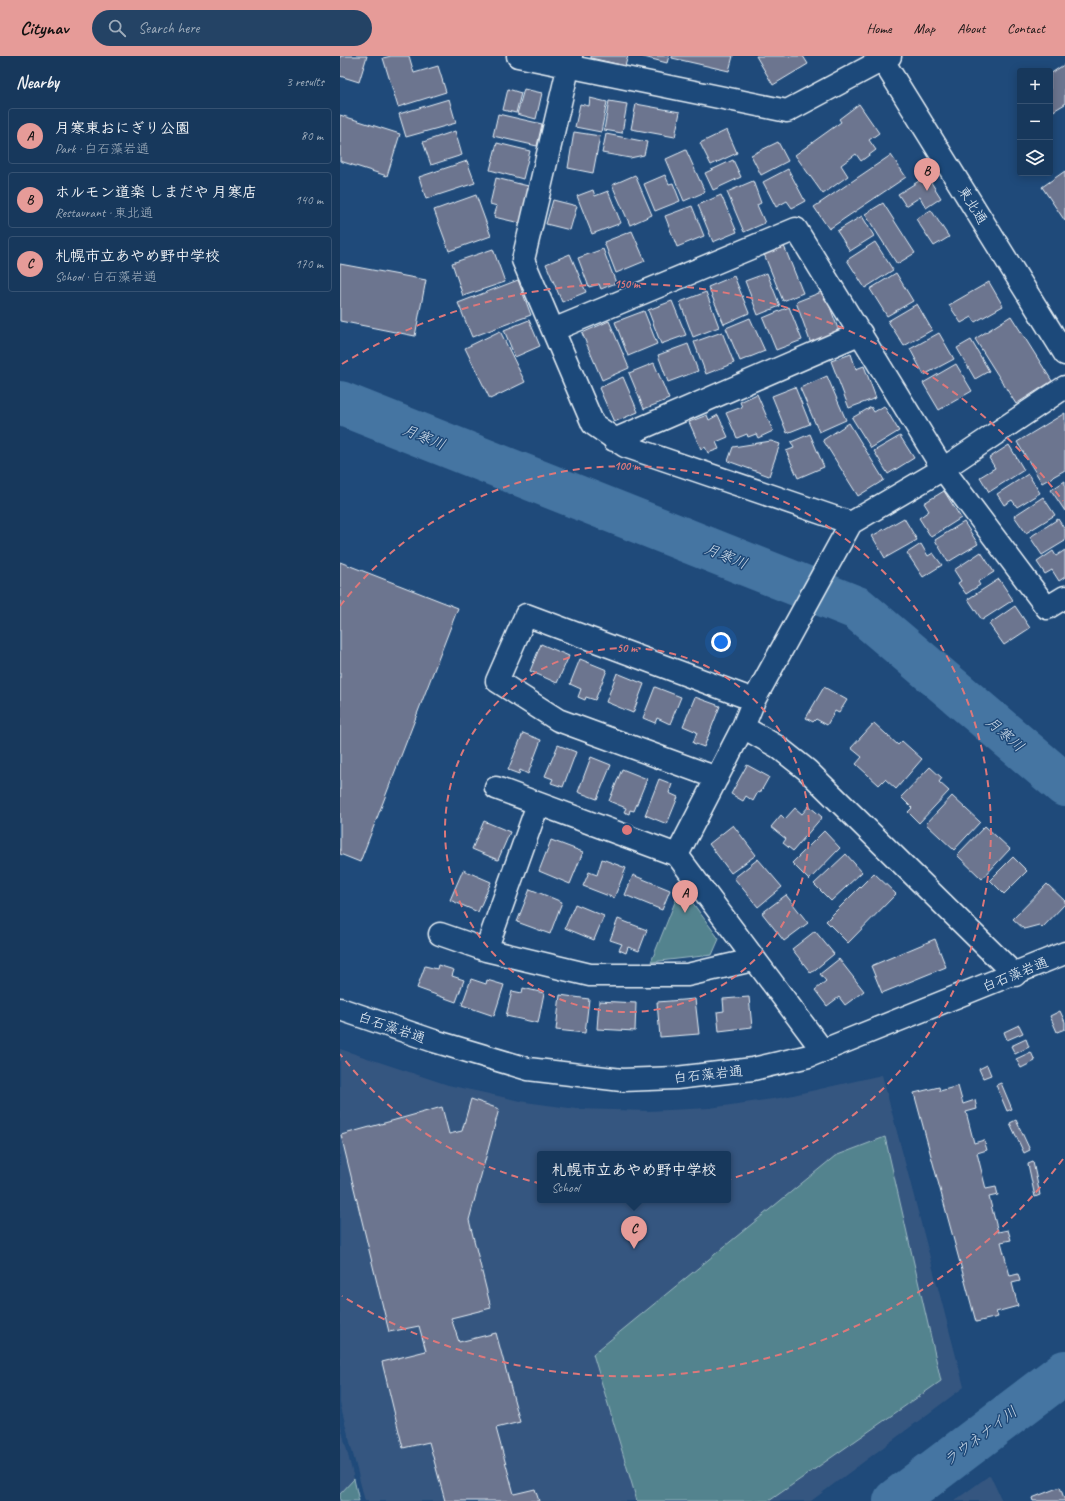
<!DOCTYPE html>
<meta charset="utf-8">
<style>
:root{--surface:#17385c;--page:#244365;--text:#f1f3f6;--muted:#9eacbb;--line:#365272;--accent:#e69b98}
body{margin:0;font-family:Caveat,"Klee One",sans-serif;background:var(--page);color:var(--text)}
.controls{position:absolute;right:12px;top:12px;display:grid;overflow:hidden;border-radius:4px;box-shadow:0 2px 10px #0003}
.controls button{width:36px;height:36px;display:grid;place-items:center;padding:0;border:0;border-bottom:1px solid var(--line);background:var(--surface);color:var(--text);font:20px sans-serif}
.you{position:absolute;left:381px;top:586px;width:14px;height:14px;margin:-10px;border:3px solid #fff;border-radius:50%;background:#1a73e8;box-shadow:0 0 0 6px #1a73e833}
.badge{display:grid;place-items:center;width:26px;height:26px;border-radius:50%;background:var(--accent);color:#111;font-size:13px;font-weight:700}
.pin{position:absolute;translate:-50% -33px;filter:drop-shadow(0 1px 2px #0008)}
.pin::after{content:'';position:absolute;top:21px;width:14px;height:12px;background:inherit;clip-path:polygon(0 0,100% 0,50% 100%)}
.popup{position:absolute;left:197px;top:1095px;width:194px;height:52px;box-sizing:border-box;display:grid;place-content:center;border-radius:4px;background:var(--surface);filter:drop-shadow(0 1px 3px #0005);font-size:13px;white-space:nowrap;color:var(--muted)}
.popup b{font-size:15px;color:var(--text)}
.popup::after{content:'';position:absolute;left:50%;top:100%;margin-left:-8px;border:8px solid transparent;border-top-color:var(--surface)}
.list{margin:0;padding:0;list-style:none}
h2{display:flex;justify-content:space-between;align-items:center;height:52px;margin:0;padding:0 16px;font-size:17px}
h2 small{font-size:13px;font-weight:400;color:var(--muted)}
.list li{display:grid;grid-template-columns:26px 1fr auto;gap:12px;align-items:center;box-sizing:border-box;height:56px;margin:0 8px 8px;padding:0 8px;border:1px solid var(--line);border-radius:4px}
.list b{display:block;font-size:15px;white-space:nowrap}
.list p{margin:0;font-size:13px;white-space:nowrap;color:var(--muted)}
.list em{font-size:13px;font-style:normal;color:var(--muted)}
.icon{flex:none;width:22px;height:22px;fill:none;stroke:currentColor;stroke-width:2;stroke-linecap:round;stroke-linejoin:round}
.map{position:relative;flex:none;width:725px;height:1445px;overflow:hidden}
header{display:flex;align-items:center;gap:24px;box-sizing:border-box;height:56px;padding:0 20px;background:var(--accent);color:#111}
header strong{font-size:19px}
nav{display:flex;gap:22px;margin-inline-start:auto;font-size:14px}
.search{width:280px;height:36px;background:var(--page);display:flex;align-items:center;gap:10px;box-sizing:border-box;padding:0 14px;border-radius:22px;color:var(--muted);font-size:15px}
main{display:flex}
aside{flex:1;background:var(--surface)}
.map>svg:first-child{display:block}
.built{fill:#365780;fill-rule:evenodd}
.green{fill:#52838e;stroke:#9dbac3}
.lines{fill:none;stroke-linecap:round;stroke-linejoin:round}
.river{stroke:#4575a2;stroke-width:44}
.building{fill:#6c748f;stroke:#e8f1f8}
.minor-casing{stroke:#e8f1f8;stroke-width:25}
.major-casing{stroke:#e8f1f8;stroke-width:25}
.minor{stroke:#1f4a7a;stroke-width:22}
.major{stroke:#1f4a7a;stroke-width:22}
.ring{fill:none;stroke:#dd787b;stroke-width:2;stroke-dasharray:7 5}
.labels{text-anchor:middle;stroke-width:3;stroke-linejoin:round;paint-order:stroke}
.street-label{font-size:14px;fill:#e8f1f8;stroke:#1f4a7a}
.water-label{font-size:15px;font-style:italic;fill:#d0deeb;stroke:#1f4a7a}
.centre{fill:#dd787b;stroke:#1f4a7a;stroke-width:2}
.ring-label{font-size:12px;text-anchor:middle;font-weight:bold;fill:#dd787b;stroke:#1f4a7a;stroke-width:3;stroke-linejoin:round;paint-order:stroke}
</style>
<header>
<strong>Citynav</strong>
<div class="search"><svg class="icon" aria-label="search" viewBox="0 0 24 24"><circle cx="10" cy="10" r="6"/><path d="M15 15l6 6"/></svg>Search here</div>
<nav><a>Home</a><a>Map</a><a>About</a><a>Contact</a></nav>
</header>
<main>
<aside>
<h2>Nearby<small>3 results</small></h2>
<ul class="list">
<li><span class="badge">A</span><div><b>月寒東おにぎり公園</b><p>Park · 白石藻岩通</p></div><em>80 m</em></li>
<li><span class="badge">B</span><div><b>ホルモン道楽 しまだや 月寒店</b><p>Restaurant · 東北通</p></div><em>140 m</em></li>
<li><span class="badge">C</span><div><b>札幌市立あやめ野中学校</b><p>School · 白石藻岩通</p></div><em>170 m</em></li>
</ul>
</aside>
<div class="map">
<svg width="725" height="1445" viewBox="0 0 725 1445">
<rect width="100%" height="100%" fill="#1f4a7a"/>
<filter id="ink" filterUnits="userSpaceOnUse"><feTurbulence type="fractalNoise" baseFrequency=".025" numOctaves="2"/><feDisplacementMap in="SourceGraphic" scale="8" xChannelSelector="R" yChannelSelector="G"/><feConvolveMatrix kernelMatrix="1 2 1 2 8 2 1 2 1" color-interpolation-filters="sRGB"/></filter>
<g filter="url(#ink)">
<path class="built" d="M0,993l108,36 77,17 51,7 73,2 61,-3 70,-10 102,-23 82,312 -153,114h-446l-25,-98zM200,1098h188v46h-188z
M0,1367l14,56 5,22h-19z
M650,1419l12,26h-48z"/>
<path class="green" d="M341,831l38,52 -7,16 -61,7z
M545,1081l56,244 -172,120h-132l-44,-147 242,-198z
M14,1423l5,22h-19v-7z"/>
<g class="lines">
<path class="river" d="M0,347l517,205 208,177
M555,1445l170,-129"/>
</g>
<path class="building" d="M0,0h27l-8,26 -19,-6z
M51,0h18l5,17 24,-7 8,26 -48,15 -15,-49z
M251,0h37l-3,10 -34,-8z
M300,0h29l-2,7z
M332,0h61l-4,15 -57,-13z
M416,0h47l5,8 -35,21z
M725,8v40l-15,9v-39z
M168,33l13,4 -5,20 -13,-3z
M184,33l18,4 -6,26 -19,-5z
M250,42l17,4 -6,30 -26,-5 5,-23 9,2z
M109,43l7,24 -50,14 -7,-23z
M269,45l18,3 -5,29 -18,-3z
M296,48l44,8 -5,25 -44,-8z
M519,48l20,29 -10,7 7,10 -15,11 -5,-7 -15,11 7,11 -25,18 -28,-39 46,-33 -2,-3z
M158,58l44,10 -5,22 -44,-10z
M0,59l60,19 -13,42 -47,-15z
M387,74l10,23 -26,12 -11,-22z
M115,75l7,24 -31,10 -8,-23z
M234,76l26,4 -7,37 -25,-5z
M266,78l41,8 -3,13 -14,3 -28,-5z
M438,86l10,19 -27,14 -10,-20z
M157,87l33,8 -7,28 -33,-9z
M346,94l19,42 -21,9 -18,-42z
M551,99l15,22 -77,52 -15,-22z
M393,104l8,17 -28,13 -8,-17z
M127,105l8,22 -49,16 -7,-22z
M448,113l17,32 -13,7 -5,-7 -11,6 -13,-25z
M725,115v50l-23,-34z
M295,119l17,40 -22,10 -18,-40z
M325,119l4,9 4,-1 7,18 -25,10 -11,-27z
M587,120l14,22 -15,10 -6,-11 -14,9 -8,-12z
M156,122l36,9 -12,36 -26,-6 3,-11 -7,-2z
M413,125l8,22 -4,2 8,18 -21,9 -17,-40z
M253,134l2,6 13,-5 13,32 -29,11 -15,-38z
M136,139l15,41 -42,15 -15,-41z
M381,139l16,37 -24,10 -15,-37z
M213,144l24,6 -7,24 -24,-6z
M543,147l32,50 -18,11 -32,-50z
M352,150l12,30 -27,11 -12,-31z
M591,154l18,27 -15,9 -18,-27z
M522,160l12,20 -24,15 -13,-20z
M292,175l13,30 -29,12 -12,-31z
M535,186l18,28 -28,18 -18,-28z
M444,190l19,47 -20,8 -19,-47z
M153,193l12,33 -42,14 -11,-33z
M263,193l13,34 -15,6 -2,-5 -10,3 -11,-29z
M230,198l16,38 -24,10 -16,-38z
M0,208l86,16 -11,56 -75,-15z
M427,217l13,33 -22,9 -13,-34z
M556,217l17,28 -26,15 -17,-27z
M394,220l15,37 -25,11 -16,-37z
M178,224l13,35 -59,22 -14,-34z
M649,226l14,24 -28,16 -3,-5 -11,6 -12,-18z
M484,235l16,43 -29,10 -15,-42z
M366,236l13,35 -26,10 -13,-35z
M332,245l14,34 -25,9 -13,-34z
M577,248l15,26 -28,16 -16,-25z
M449,251l13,33 -26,10 -13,-32z
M304,255l13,33 -29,12 -13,-34z
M671,260l41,65 -36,23 -41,-65z
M410,262l15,33 -25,10 -14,-33z
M189,264l11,26 -25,11 -11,-27z
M269,265l20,47 -27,12 -20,-47z
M160,275l25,51 -35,17 -25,-51z
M382,276l12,31 -28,11 -12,-32z
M599,277l15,26 -30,16 -14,-26z
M631,284l18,31 -14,8 -18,-31z
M348,288l10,27 -30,11 -10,-27z
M511,298l5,15 8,-3 12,32 -27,10 -18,-47z
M314,307l15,36 -25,10 -15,-36z
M616,308l16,27 -33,19 -16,-27z
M487,320l19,44 -27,12 -19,-44z
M283,321l15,35 -24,10 -15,-34z
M455,331l15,37 -23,9 -15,-37z
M417,338l16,37 -15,7 -2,-4 -8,3 -1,-3 -10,4 -11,-25 16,-6 -2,-5z
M544,350l15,25 -28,17 -19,-30 19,-11 3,5z
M725,357v57l-23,13 -25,-41z
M367,359l2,5 9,-5 10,22 -12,5 3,7 -11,4 -3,-6 -4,2 -12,-27z
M509,367l35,57 -26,16 -35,-56z
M470,378l14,33 -26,11 -12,-27 8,-3 -3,-6z
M560,380l14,22 -26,16 -14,-23z
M431,385l9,3 -11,32 -41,-15 5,-14z
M669,389l15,25 -35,22 -9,-15 15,-9 -6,-10z
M688,418l12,19 -23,14 -5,-7 -8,5 -7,-11z
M725,425v30l-14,-21z
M604,435l17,27 -30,19 -12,-19 10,-7 -5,-8z
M703,441l12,18 -29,18 -12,-17z
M564,462l13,22 -32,18 -13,-22z
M718,463l7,11v11l-23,14 -12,-18z
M624,466l14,22 -30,18 -13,-22z
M581,488l7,12 5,-3 9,12 -19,12 -16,-24z
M725,494v27l-6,4 -7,-11 -7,4 -8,-12 16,-11 3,5z
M641,496l13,20 -16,10 2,3 -14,9 -8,-11 3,-2 -7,-11z
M0,506l118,46 -98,254 -20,-8z
M659,523l14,21 -31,20 -14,-21z
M675,550l15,22 -26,17 -15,-21z
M201,588l28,12 -12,27 -27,-12z
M240,603l27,11 -12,30 -9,-3 -1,3 -7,-3 3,-8 -11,-5z
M277,617l27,11 -11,29 -27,-11z
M315,631l26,10 -11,27 -13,-6 -2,5 -12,-5z
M484,631l23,13 -8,13 -4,-2 -8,14 -11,-6 -3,3 -7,-4z
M355,641l25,9 -16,41 -11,-4 4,-11 -14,-6z
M534,667l24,22 4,-4 20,18 -26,30 -11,-10 -6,6 -23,-21 6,-7 -11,-9z
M183,677l18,7 -13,34 -8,-4 -1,4 -11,-4z
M218,689l18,7 -13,35 -12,-4 2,-4 -8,-3z
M251,701l20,8 -14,34 -19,-7z
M407,709l22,12 -9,16 -2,-1 -5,9 -7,-5 -3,5 -12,-7z
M590,711l12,11 -3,4 10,9 -30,32 -11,-11 4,-4 -11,-11z
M282,713l25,10 -13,32 -4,-1 -1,4 -5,-2 2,-4 -17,-7z
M319,723l13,5 -3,9 9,4 -11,27 -22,-9z
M612,740l28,26 -26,28 -28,-26z
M469,750l13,11 -29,34 -10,-8 3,-4 -15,-12 10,-12 4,4 10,-11 7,6z
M144,765l26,11 -12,28 -26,-11z
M393,769l23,30 -25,18 -22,-29z
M645,770l25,23 -28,30 -25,-24z
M484,775l16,17 -31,32 -17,-17z
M211,784l32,12 -13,32 -31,-13z
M506,798l16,18 -31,29 -17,-17z
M673,801l14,14 -23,23 -14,-14z
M262,803l24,9 -12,30 -31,-12 6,-14 8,3z
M418,803l24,28 -24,20 -24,-29z
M123,814l28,12 -13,30 -28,-12z
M534,817l22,21 -48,49 -22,-22z
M293,819l37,15 -8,20 -37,-15z
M707,828l18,17v3l-23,24 -3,-3 -15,4 -11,-10z
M190,833l32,13 -12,32 -33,-12z
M446,839l22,28 -24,18 -22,-28z
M235,848l29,12 -10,24 -29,-12z
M278,863l29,11 -8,21 -11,-4 -2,6 -7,-3 3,-6 -12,-4z
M475,875l19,23 -23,19 -19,-24z
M595,883l11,28 -64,26 -11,-27z
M499,903l25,32 -19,14 -6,-8 -12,9 -12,-16 11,-9 -6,-7z
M98,909l16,5 -2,6 12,4 -8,22 -39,-14 8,-22 12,3z
M131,923l15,5 1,-4 17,5 -10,31 -32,-11z
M183,932l21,5 -6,30 -32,-7 6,-25 10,2z
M220,939l29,4 -4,34 -29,-3z
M409,941l3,30 -33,4 -2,-19 7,-1 -1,-12z
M355,943l4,35 -39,3 -3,-35z
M259,945l37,2 -1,28 -38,-2z
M720,955l5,11v7l-8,3 -7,-16z
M679,969l4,8 -16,7 -3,-8z
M686,983l3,8 -14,7 -4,-8z
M691,996l4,9 -14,7 -5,-9z
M647,1009l4,10 -8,3 -4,-9z
M661,1027l11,26 -5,2 -11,-26z
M618,1030l5,18 12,-4 2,9 -11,3 8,31 10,-3 3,10 -10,3 9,36 10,-2 2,8 -9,2 9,35 10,-2 3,10 -10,2 9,34 8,-2 2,7 -8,2 6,23 -22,6 2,5 -22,5 -62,-229 25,-6 1,4z
M131,1043l28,10 -30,111 22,88 -40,10 8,24 37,-9 24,89 -24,6 18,66 21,-5 4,12h-94l-16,-59 -26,6 -21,-86 44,-11 -7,-25 -30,6 -48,-197 101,-28 7,27 13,-3z
M676,1064l14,30 -6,3 -14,-30z
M693,1106l7,33 -5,2 -7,-33z
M720,1431l5,14h-32l-1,-3z"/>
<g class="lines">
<g class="minor-casing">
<path id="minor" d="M178,0l269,55 103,-55
M231,0l-48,204 70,164 32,22 226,77 92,-54 122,-82
M540,0l185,298
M213,274l243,-101 147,240 104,139 18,-11
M274,384l247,-107
M403,671l35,20 29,23 208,205
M377,722l-159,-58 -61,-39 29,-66 228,85
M156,732l181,67 146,196
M337,799l66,-128 11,-27 97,-177
M100,878l46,16 104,25h97l66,-15
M146,894l52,-146"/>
</g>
<g class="major-casing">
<path id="major" d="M0,953l94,32 94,28 94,11 54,-2 77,-9 56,-13 256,-103"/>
</g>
<use href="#minor" class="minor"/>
<use href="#major" class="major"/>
</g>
</g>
<g class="ring">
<circle cx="287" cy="774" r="182"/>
<path d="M0 550A364 364 0 1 1 0 998"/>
<path d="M723 1103A546 546 0 0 1 2 1240M2 308A546 546 0 0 1 723 445"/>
</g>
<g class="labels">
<g class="street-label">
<text transform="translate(633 149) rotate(58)" y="5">東北通</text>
<text transform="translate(675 918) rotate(-22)" y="5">白石藻岩通</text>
<text transform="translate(52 971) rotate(19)" y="5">白石藻岩通</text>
<text transform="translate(368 1018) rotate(-6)" y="5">白石藻岩通</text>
</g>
<g class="water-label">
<text transform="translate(84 381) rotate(22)" y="5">月寒川</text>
<text transform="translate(386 500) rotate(22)" y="5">月寒川</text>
<text transform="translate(665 678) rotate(41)" y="5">月寒川</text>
<text transform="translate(640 1380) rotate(-37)" y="5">ラウネナイ川</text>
</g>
</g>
<circle cx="287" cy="774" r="6" class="centre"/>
<g class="ring-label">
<text x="287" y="232">150 m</text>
<text x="287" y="414">100 m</text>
<text x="287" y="596">50 m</text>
</g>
</svg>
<div class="controls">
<button>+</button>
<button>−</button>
<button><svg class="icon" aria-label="layers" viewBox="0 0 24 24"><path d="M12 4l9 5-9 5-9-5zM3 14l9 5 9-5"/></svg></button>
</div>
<div class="you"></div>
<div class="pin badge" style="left:345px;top:857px">A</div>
<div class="pin badge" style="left:587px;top:135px">B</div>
<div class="pin badge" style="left:294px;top:1193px">C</div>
<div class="popup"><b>札幌市立あやめ野中学校</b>School</div>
</div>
</main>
